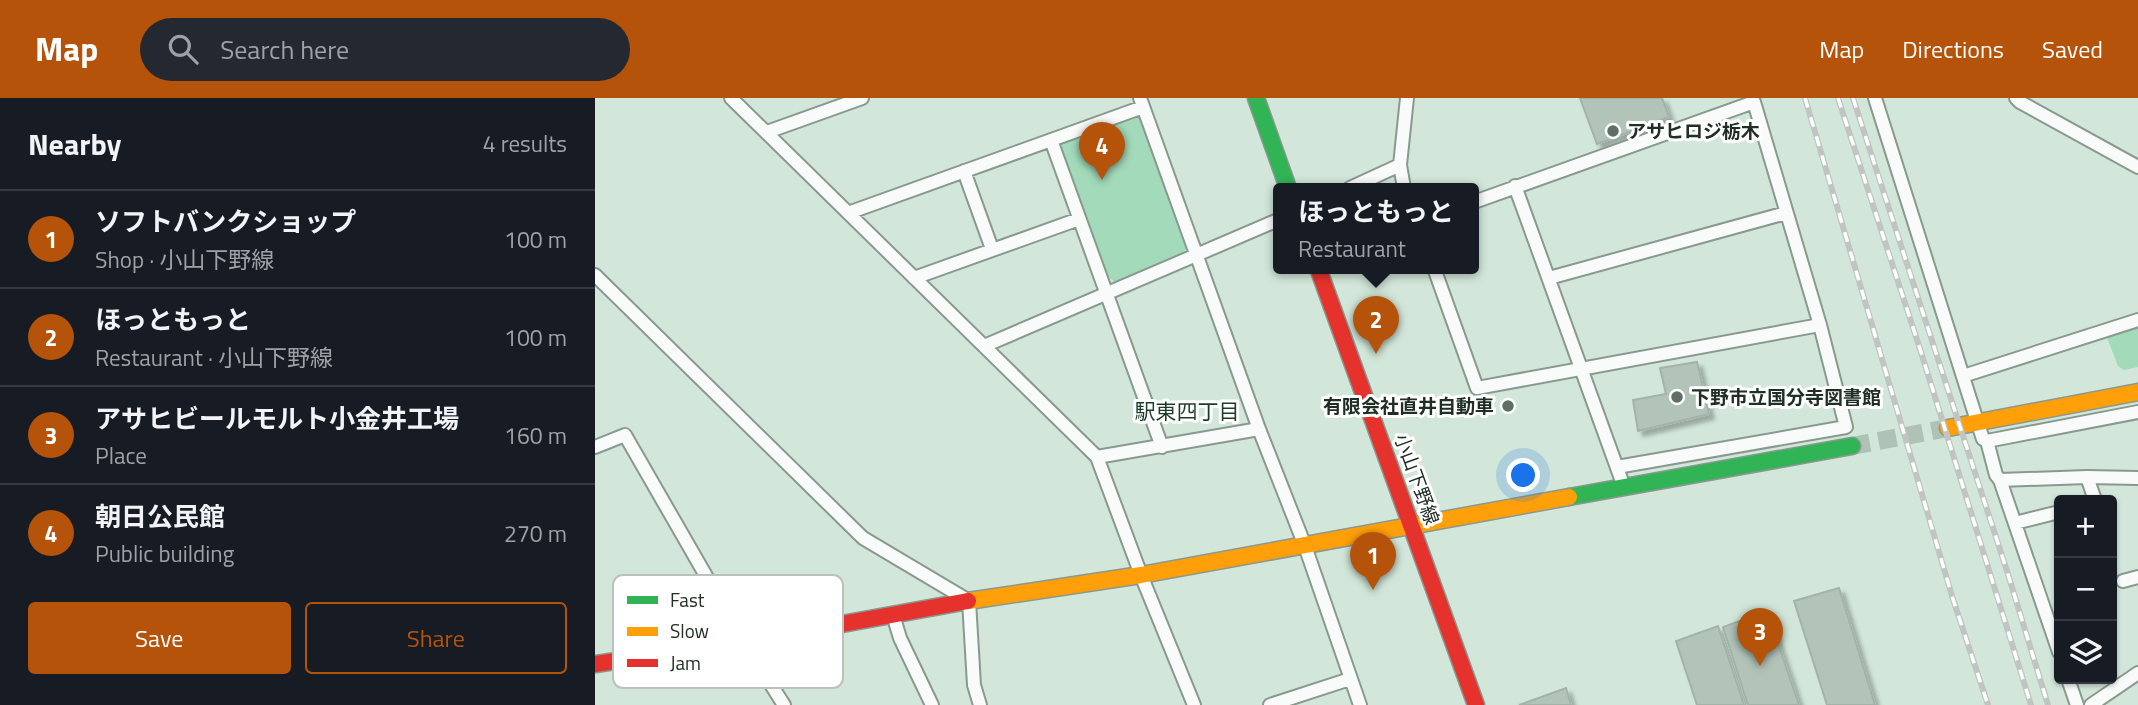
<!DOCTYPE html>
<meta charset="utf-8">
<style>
:root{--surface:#171b24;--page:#242831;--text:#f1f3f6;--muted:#9ea1a6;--line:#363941;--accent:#b45309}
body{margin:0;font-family:"Titillium Web","Noto Sans JP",sans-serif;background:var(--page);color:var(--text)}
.controls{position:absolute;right:21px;bottom:21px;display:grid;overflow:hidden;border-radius:7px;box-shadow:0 2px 5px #0004}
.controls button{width:63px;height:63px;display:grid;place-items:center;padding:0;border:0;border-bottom:2px solid var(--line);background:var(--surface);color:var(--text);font:35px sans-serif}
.you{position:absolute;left:929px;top:378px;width:24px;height:24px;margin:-18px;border:5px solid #fff;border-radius:50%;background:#1a73e8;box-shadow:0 0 0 10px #1a73e833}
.badge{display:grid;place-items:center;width:46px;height:46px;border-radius:50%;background:var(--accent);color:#fff;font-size:23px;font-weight:700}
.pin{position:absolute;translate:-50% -58px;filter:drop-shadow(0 2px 4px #0008)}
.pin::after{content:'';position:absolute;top:37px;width:24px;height:21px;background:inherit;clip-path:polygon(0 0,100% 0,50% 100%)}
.popup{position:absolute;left:678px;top:85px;width:206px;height:91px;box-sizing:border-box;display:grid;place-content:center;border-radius:7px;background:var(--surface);filter:drop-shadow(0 2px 5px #0005);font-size:23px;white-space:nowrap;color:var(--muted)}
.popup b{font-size:26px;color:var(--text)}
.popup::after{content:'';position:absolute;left:50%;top:100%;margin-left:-14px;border:14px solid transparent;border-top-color:var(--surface)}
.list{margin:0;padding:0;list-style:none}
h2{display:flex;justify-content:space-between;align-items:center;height:91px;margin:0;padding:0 28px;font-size:30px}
h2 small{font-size:23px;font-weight:400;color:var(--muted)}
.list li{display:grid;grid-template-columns:46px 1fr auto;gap:21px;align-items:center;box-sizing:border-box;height:98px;padding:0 28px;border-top:2px solid var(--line)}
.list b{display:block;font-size:26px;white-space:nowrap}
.list p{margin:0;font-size:23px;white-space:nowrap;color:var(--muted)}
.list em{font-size:23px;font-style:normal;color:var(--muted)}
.actions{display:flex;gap:14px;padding:21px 28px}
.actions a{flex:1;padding:16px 0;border:2px solid var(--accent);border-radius:7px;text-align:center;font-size:24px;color:var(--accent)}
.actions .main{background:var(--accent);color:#fff}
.icon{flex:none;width:38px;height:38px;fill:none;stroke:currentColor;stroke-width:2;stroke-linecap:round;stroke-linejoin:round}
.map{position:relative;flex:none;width:1543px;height:607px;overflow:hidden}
header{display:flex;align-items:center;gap:42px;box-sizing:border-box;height:98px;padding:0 35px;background:var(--accent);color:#fff}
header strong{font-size:33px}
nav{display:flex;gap:38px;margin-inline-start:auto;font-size:24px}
.search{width:490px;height:63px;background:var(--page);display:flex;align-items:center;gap:18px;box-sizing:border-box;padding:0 24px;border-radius:38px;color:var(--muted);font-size:26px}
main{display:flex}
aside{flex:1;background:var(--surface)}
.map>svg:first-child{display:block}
.green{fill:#a3daba}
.building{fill:#b2c3b8;stroke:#a3b3aa;stroke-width:2;filter:url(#shadow)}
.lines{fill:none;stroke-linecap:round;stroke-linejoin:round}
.secondary-tunnel{stroke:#aec2b6;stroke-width:18;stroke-dasharray:18 9;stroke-linecap:butt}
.street-casing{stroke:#89998f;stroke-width:16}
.fast-casing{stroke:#89998f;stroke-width:19}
.slow-casing{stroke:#89998f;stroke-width:19}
.jam-casing{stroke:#89998f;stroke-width:19}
.street{stroke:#f8fbf9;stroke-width:12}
.fast{stroke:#30b455;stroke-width:16}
.slow{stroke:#ff9f0a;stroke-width:16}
.jam{stroke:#e5322d;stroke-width:16}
.rail-casing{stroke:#c0c5c2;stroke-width:6}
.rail{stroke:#fff;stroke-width:3.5;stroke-dasharray:10;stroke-linecap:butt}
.poi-dot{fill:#5e6f65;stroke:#fff;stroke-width:2.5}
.labels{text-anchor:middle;stroke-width:6;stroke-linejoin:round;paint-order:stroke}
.poi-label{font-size:19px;font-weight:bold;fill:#202f26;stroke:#fff;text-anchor:start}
.street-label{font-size:19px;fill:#202f26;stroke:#fff}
.neighbourhood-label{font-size:21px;fill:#1c3c2a;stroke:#fff}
.key{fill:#fff;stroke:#bcc1be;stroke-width:2}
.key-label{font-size:19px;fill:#202f26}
</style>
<header>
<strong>Map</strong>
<div class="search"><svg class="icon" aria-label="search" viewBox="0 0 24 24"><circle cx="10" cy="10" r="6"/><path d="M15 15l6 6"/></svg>Search here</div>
<nav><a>Map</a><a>Directions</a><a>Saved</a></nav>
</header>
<main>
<aside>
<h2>Nearby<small>4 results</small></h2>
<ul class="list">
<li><span class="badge">1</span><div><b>ソフトバンクショップ</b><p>Shop · 小山下野線</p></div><em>100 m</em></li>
<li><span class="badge">2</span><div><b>ほっともっと</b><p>Restaurant · 小山下野線</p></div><em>100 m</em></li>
<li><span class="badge">3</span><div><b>アサヒビールモルト小金井工場</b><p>Place</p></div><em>160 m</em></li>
<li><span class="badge">4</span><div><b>朝日公民館</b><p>Public building</p></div><em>270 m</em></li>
</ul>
<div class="actions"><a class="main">Save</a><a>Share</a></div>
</aside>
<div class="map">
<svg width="1543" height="607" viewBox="0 0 1543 607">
<defs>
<filter id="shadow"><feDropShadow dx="5" dy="5" stdDeviation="2" flood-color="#0004"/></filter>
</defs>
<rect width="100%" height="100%" fill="#d2e7da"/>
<path class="green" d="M538,18l10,4 45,126 -5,8 -68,28 -7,-5 -47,-128 3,-8z
M1543,226v43l-14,3 -6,-4 -12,-31z"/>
<path class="building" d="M985,0h82l7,19 -72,27z
M1102,264l12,52 -71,17 -5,-31 33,-6 -6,-26z
M1244,490l36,117h-48l-33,-104z
M1172,513l32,94h-51l-25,-78z
M1123,528l26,79h-47l-21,-64z
M971,590l5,17h-52z"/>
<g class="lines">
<path class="secondary-tunnel" d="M1257,348l96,-18"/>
<g class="street-casing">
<path id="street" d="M136,0l366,359 44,118 53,130
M545,0l119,331 46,117 55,159
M1280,0l102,323 6,18 4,2 9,34 4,5
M1421,0l4,4 118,65
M172,34l95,-34
M456,42l111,307
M369,73l28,78
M920,88l109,301
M755,90l50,-23
M809,90l-4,-23 7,-67
M879,104l280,-100 66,223 26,102 -229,40
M253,115l295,-106
M839,170l43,120 343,-63
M0,177l268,263 106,63 5,84 6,20
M319,180l165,-59
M954,180l237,-65
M389,248l294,-126
M1368,278l175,-56
M1392,343l151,-29
M0,349l30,-12 119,207 40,63
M502,359l162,-28
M1492,379l51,1
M1420,425l44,-11
M1528,483l15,-4
M298,517l7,23 32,67
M1464,554l-59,-172 87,-3 8,23
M1473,581l9,26
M675,607l80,-26
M1496,607l47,-32"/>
</g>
<g class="fast-casing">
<path id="fast" d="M661,0l32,90
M974,399l283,-51"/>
</g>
<g class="slow-casing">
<path id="slow" d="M1353,330l190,-36
M373,503l173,-26 428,-78"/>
</g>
<g class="jam-casing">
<path id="jam" d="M723,170l158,437
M0,566l149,-22 224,-41"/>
</g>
<use href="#street" class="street"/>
<use href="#fast" class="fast"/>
<use href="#slow" class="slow"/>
<use href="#jam" class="jam"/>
<g class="rail-casing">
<path id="rail" d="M1210,0l147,498 36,109
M1243,0l83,254 110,353
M1258,0l154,473 41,134"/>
</g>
<use href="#rail" class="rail"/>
</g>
<g class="poi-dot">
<circle cx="1018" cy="33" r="7"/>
<circle cx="1082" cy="299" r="7"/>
<circle cx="913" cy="308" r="7"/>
</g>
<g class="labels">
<g class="poi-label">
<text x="1032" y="40">アサヒロジ栃木</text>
<text x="1096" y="306">下野市立国分寺図書館</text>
<text x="899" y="315" text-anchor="end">有限会社直井自動車</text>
</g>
<g class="street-label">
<text transform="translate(822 381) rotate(70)" y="7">小山下野線</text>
</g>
<g class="neighbourhood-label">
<text x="592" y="321">駅東四丁目</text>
</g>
</g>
<rect x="18" y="477" width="230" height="113" rx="10" class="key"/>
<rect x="32" y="498" width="31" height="8" fill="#30b455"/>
<rect x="32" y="529" width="31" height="9" fill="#ff9f0a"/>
<rect x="32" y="561" width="31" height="8" fill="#e5322d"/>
<g class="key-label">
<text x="75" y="509">Fast</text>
<text x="75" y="540">Slow</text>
<text x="75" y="572">Jam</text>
</g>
</svg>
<div class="controls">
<button>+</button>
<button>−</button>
<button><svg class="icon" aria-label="layers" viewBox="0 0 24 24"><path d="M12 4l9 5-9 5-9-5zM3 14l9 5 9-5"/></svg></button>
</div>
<div class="you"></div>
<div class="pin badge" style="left:778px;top:492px">1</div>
<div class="pin badge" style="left:781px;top:256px">2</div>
<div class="popup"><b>ほっともっと</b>Restaurant</div>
<div class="pin badge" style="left:1165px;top:568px">3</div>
<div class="pin badge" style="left:507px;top:82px">4</div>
</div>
</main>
